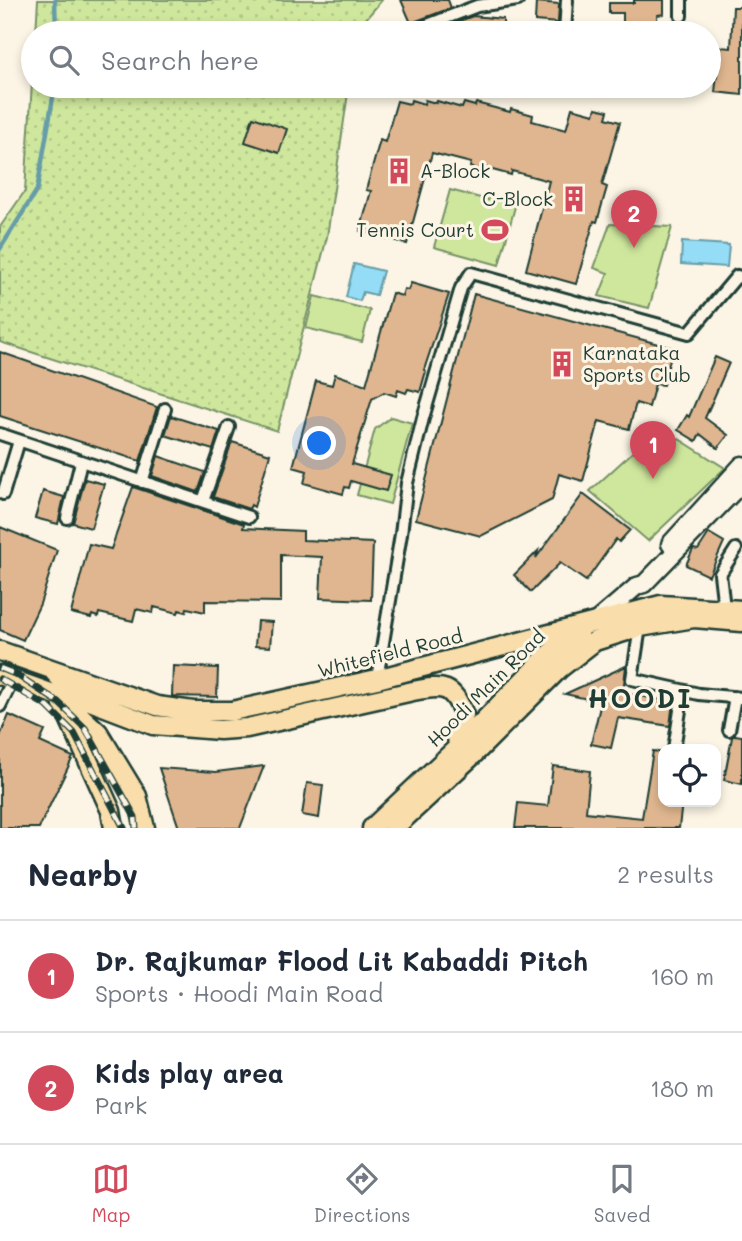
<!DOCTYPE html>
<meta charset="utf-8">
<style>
:root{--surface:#fff;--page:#f6f6f7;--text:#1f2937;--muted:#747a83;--line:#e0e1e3;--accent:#d1495b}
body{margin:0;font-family:Mali,sans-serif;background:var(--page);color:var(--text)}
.controls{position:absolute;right:21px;bottom:21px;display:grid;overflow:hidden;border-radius:14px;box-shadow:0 4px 10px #0003}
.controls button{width:63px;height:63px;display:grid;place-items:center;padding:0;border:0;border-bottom:2px solid var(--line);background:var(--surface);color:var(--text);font:35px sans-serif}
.you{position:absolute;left:320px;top:444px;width:24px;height:24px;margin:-18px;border:5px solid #fff;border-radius:50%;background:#1a73e8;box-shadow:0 0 0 10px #1a73e833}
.badge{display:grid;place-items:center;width:46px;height:46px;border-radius:50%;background:var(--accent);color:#fff;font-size:23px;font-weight:700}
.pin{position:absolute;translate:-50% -58px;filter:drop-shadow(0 2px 4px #0008)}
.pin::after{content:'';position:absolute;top:37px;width:24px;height:21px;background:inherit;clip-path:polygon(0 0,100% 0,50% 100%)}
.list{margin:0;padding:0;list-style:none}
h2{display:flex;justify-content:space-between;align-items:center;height:91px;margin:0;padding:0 28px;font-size:30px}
h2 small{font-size:23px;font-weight:400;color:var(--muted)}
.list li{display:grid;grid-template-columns:46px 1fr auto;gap:21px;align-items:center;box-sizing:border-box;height:112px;padding:0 28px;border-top:2px solid var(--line)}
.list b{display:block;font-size:26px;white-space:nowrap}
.list p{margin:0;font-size:23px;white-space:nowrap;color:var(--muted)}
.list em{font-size:23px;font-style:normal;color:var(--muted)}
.icon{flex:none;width:38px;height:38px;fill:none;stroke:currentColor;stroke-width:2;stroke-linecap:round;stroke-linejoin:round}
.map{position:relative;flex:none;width:742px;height:828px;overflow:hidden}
.search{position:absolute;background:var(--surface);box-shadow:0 4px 10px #0003;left:21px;right:21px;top:21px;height:77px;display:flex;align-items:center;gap:18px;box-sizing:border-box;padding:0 24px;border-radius:38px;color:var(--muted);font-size:26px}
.sheet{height:315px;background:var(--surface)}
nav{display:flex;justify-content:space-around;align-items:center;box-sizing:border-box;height:98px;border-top:2px solid var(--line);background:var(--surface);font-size:19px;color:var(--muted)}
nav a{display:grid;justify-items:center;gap:4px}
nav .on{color:var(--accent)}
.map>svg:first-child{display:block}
.grass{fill:url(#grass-dots);stroke:#779268;stroke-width:2}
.green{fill:#cfe79d;stroke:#779268;stroke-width:2}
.water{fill:#95ddf6;stroke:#669da8;stroke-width:2}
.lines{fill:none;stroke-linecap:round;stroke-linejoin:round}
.stream{stroke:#669da8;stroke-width:4.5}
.building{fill:#dfb68f;stroke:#1f3d34;stroke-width:2}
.minor-casing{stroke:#1f3d34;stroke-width:16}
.secondary-casing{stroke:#1f3d34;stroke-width:21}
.primary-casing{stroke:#1f3d34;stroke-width:23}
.minor{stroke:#fcf5e5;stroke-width:10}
.secondary{stroke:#fcf5e5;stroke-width:16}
.primary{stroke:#f9deab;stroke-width:18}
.rail-casing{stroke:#1f3d34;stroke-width:7}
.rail{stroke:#fcf5e5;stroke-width:4.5;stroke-dasharray:13;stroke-linecap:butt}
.labels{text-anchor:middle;stroke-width:6;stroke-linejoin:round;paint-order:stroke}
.poi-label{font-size:19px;fill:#1f3d34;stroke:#fcf5e5;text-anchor:start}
.street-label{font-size:19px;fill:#1f3d34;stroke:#fcf5e5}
.district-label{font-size:26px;font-weight:bold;letter-spacing:2px;fill:#1f3d34;stroke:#fcf5e5}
</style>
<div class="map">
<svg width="742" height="828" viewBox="0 0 742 828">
<defs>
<pattern id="grass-dots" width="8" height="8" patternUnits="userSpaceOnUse" patternTransform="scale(1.75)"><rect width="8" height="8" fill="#cfe79d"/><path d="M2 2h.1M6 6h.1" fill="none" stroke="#b1c788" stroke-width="1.8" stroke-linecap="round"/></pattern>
</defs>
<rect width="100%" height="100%" fill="#fcf5e5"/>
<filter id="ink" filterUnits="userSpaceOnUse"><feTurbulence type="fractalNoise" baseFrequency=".0143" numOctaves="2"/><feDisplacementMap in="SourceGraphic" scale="14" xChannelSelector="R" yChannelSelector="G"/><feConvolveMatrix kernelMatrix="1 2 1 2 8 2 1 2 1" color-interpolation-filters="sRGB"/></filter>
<g filter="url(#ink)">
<path class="grass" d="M38,0h344l-28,33h-318z
M33,68v18h316l-22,151 -50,194 -277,-89v-115l25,-36z"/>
<path class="green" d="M450,190l38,10 2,-4 26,7 -17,62 -65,-18z
M610,224l62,3 -23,81 -50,-12 9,-23 -14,-5z
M314,296l56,14 -8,32 -56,-14z
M391,417l21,6 -22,81 -33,-9 18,-66z
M660,427l65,41 -77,73 -58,-50z"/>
<path class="water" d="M682,242l47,3 -2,22 -46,-3z
M354,264l29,7 -7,24 -13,-3 -3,9 -14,-4z"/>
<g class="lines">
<path class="stream" d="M55,0l1,33
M0,249l37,-59 18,-104"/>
</g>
<path class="building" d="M401,0h47l3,8 -40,15z
M634,0h30v14l-7,1 1,18h-35v-20h-14v-10h25z
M536,2l23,2 -1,19 -23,-2z
M733,7h9v88l-27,-3 5,-45 11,1z
M473,16l30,3v14h-57v-7z
M411,100l13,4 1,-4 11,3 1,-2 25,7 2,-5 11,3 1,-3 34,9 1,-3 22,6 -1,6 34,9 6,-22 22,6 2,-6 12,3 -2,7 14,4 -18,63 5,2 -10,35 -3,-1 -18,63 -50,-14 23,-89 -37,-10 -1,4 -26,-7 -1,3 -14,-4 1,-4 -39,-10 -25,91 -47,-13 11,-40 -5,-1 14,-50 5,2 12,-41 13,3z
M253,117l34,12 -8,24 -34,-11z
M411,283l38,11 -25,76 2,1 -6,21 -12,-3 -2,4 -8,-3 -2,6 -12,-4 -12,7 -20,65 39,11 -5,16 -35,-10 -2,7 -4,-1 -2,7 -39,-11 3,-12 -14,-4 23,-86 16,4 3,-11 31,11 26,-92 10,3 2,-7 4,1z
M474,294l199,54 -10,37 -8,-1 -6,23 -13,-4 -7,26 -30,-8 -16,60 -24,-7 -7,26 -71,36 -65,-17z
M0,352l157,55 -17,54 -140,-45z
M715,357l14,6 -24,55 23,17 -10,13 -18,-14 -4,7 -18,-11 9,-15 2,2z
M171,416l48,15 -6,19 -48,-15z
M232,442l38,12 -16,53 -3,-2 -2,4 -36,-12z
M158,456l47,16 -7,20 -46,-16z
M85,479l19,5 -13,44 -18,-5z
M133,487l111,37 -1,4 60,3v9l70,3 -2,57 -51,-2 2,-41 -41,-2v47l-76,-1v11l-18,-4 -1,4 -7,-2 -1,3 -24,-6 -1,6 -17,-4 -3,12 -34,-8 -1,4 -6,-2 -1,3 -20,-5 18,-69 22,5z
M43,491l21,6 -6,27 -23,-6z
M583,494l47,36 -11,12 -3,-3 -30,42 -26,-18 -29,29 -17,-17 24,-24 -2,7z
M0,527l57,23 -17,54 -17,36 -23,-10z
M709,533l15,9 -15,34 -23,-11 7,-16 5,1z
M257,621l15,1 -2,25 -15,-1z
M173,666l45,2 -1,29 -45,-1z
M626,666l-3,27 50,9 -3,24 -52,-8 -7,30 -20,-4 10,-42 -36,-8z
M9,715l36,16 -5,11 33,15 -34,71h-39v-92z
M735,735l7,1v48l-18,-4 8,-43z
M653,751l10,2v49h19l-3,26h-164l3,-25 30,3 5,-40 37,5 -4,41 56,6z
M264,766l-24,62h-61l-20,-60 57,4z
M307,783l16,2 -4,33 -17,-3z"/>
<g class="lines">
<g class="minor-casing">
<path id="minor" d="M681,16v-16
M407,33l70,-27 41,-6
M565,33l2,-33
M0,434l249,83
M142,482l23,-73
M3,494l16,-53
M203,501l26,-74
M67,518l14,-56
M724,608l-4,-34 16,-25
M640,627l-8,52 67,15 43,4
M377,679l24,-145 6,-51 16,-65 38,-130 10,-15 218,60 48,-57 5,2
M0,706l13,-27
M729,730l6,-33
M674,749l9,-58"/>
</g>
<g class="secondary-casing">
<path id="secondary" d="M670,544l72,-79
M595,622l42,-36 7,-2 98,-101"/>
</g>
<g class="primary-casing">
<path id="primary" d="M0,651l157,55 36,5h39l145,-32 284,-74 81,5
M54,672l23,24 76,29 67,5 27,-2 166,-37c31,-6 39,-6 51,24l-7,21 1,11
M0,675l59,21 39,36 39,64 8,32
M63,705l48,106 3,17
M372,828l86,-81 91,-93 31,-23
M394,828l78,-72 87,-87 36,-28 45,-14 54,-9 48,4"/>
</g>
<use href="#minor" class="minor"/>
<use href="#secondary" class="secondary"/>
<use href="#primary" class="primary"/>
<g class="rail-casing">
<path id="rail" d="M0,668l17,7 41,27 27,26 50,89 1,11
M0,679l47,27 27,27 50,95"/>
</g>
<use href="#rail" class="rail"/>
</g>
</g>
<defs>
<g id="building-bare" transform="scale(2.1)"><path d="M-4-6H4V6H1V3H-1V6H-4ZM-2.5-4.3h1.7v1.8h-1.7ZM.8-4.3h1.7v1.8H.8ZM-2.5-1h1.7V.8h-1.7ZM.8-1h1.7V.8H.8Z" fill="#d1495b" stroke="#fcf5e5" stroke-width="2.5" paint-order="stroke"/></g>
<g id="stadium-bare" transform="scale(2.1)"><path d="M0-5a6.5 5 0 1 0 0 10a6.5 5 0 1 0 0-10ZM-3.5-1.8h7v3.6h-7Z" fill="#d1495b" stroke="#fcf5e5" stroke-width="2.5" paint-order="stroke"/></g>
</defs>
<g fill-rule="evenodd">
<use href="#building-bare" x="399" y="171"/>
<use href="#building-bare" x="574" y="199"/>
<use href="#stadium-bare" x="495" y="230"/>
<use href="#building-bare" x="562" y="364"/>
</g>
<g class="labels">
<g class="poi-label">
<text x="420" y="178">A-Block</text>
<text x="553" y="206" text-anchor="end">C-Block</text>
<text x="474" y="237" text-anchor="end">Tennis Court</text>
<text x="583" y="360">Karnataka<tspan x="583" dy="22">Sports Club</tspan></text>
</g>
<g class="street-label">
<text transform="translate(390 653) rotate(-14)" y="7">Whitefield Road</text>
<text transform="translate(486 688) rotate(-45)" y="7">Hoodi Main Road</text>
</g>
<g class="district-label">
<text x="640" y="708">HOODI</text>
</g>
</g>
</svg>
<div class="controls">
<button><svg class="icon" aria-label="locate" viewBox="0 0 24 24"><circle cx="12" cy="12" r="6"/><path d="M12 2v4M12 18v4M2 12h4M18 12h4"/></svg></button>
</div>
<div class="you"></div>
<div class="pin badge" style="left:653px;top:479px">1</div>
<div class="pin badge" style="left:634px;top:248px">2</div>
<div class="search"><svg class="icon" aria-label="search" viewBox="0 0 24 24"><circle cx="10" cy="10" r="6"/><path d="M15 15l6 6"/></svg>Search here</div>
</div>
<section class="sheet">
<h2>Nearby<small>2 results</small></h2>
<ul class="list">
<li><span class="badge">1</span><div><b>Dr. Rajkumar Flood Lit Kabaddi Pitch</b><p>Sports · Hoodi Main Road</p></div><em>160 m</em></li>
<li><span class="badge">2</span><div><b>Kids play area</b><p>Park</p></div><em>180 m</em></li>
</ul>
</section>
<nav>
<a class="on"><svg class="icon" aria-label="map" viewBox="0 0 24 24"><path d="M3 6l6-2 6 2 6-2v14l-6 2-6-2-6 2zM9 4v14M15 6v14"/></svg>Map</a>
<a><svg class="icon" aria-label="directions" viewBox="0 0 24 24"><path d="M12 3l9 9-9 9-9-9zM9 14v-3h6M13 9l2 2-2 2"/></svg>Directions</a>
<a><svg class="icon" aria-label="saved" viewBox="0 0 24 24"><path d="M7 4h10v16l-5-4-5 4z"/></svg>Saved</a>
</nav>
